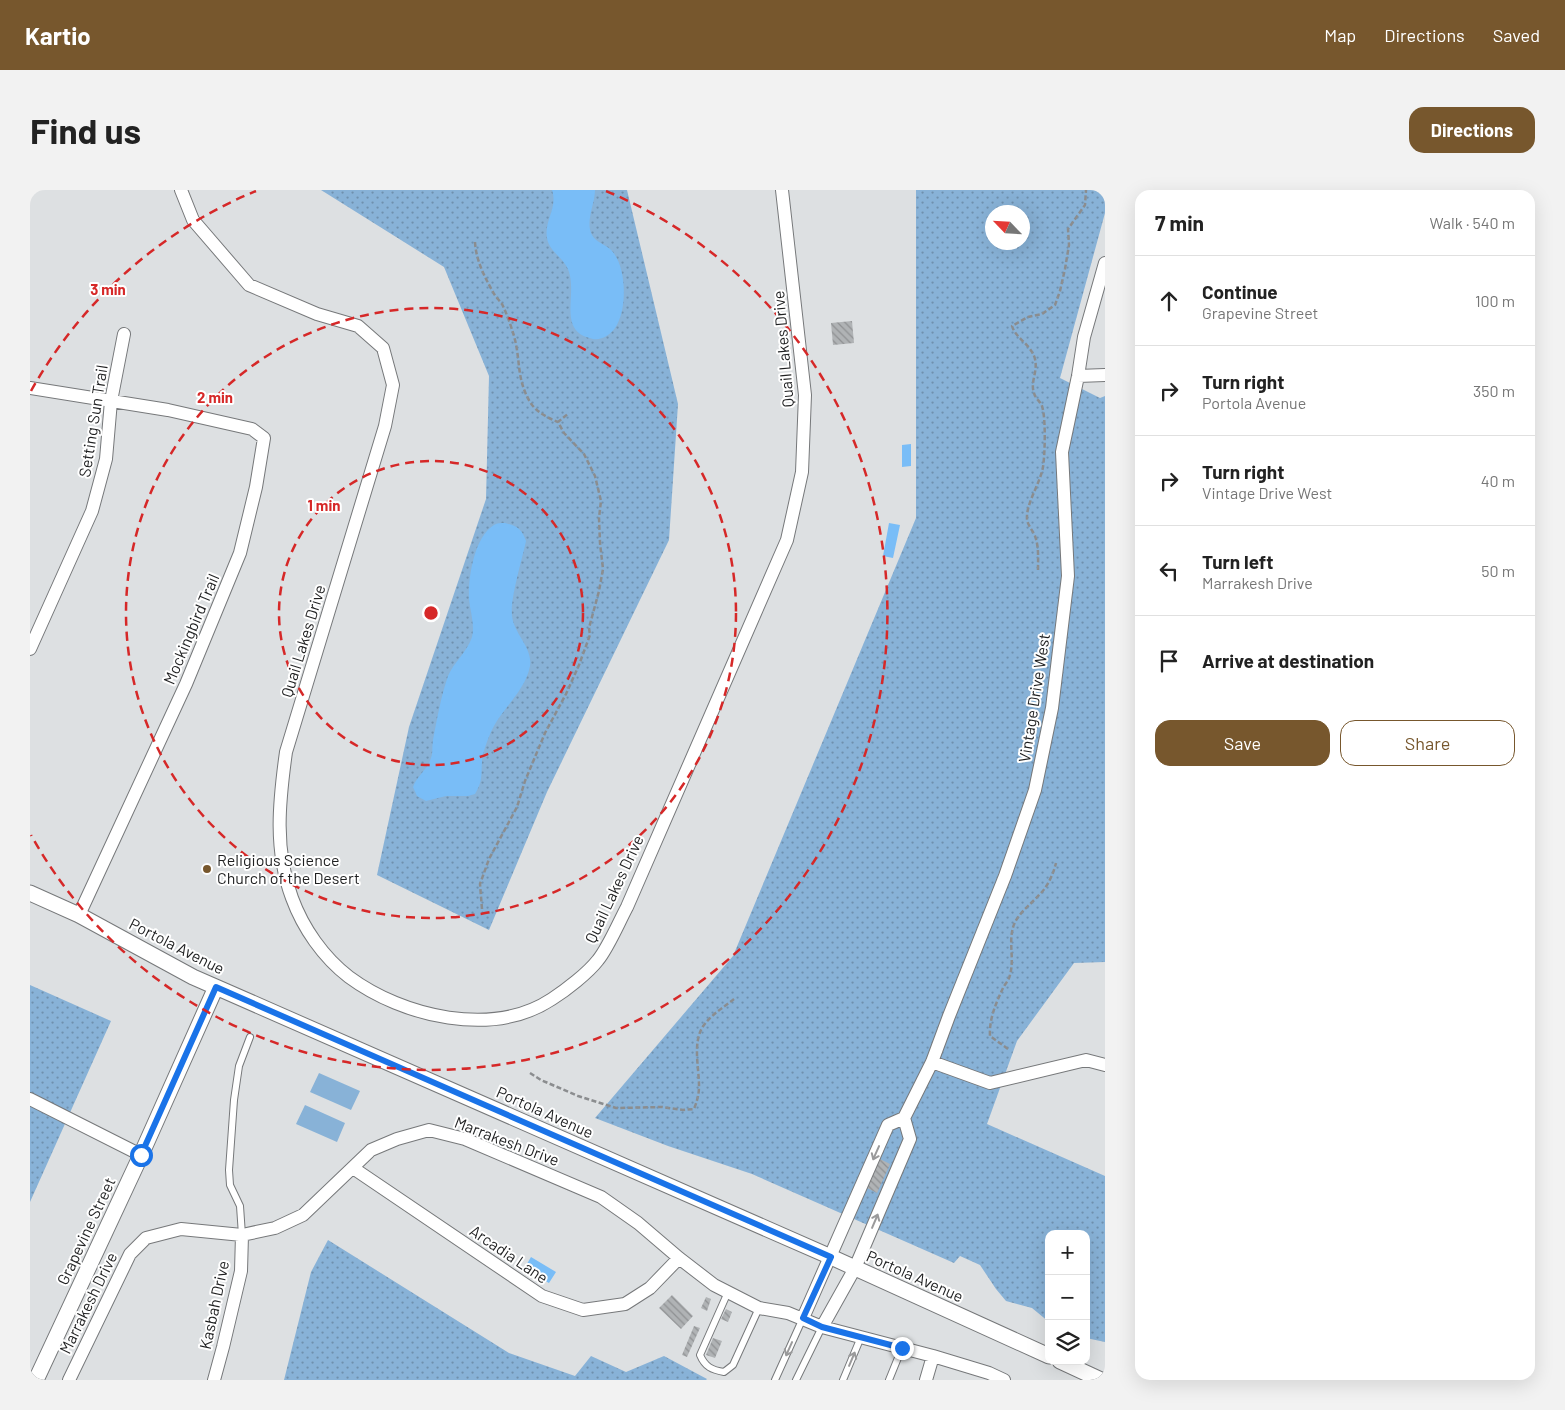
<!DOCTYPE html>
<meta charset="utf-8">
<style>
:root{--surface:#fff;--page:#f2f2f2;--text:#222;--muted:#767676;--line:#e0e0e0;--accent:#77572d}
body{margin:0;font-family:Barlow,sans-serif;background:var(--page);color:var(--text)}
.controls{position:absolute;right:15px;bottom:15px;display:grid;overflow:hidden;border-radius:10px;box-shadow:0 5px 20px #0002}
.controls button{width:45px;height:45px;display:grid;place-items:center;padding:0;border:0;border-bottom:1px solid var(--line);background:var(--surface);color:var(--text);font:25px sans-serif}
.compass{position:absolute;left:955px;top:15px;width:45px;height:45px;border-radius:50%;background:var(--surface);box-shadow:0 5px 20px #0002;rotate:295deg}
.stop{position:absolute;width:15px;height:15px;margin:-11px;border:4px solid #1a73e8;border-radius:50%;background:#fff}
.stop.end{background:#1a73e8;border-color:#fff;box-shadow:0 1px 5px #0008}
.list{margin:0;padding:0;list-style:none}
h2{display:flex;justify-content:space-between;align-items:center;height:65px;margin:0;padding:0 20px;font-size:21px}
h2 small{font-size:16px;font-weight:400;color:var(--muted)}
.list li{display:grid;grid-template-columns:32px 1fr auto;gap:15px;align-items:center;box-sizing:border-box;height:90px;padding:0 20px;border-top:1px solid var(--line)}
.list b{display:block;font-size:19px;white-space:nowrap}
.list p{margin:0;font-size:16px;white-space:nowrap;color:var(--muted)}
.list em{font-size:16px;font-style:normal;color:var(--muted)}
.actions{display:flex;gap:10px;padding:15px 20px}
.actions a{flex:1;padding:11px 0;border:1px solid var(--accent);border-radius:15px;text-align:center;font-size:18px;color:var(--accent)}
.actions .main{background:var(--accent);color:#fff}
.icon{flex:none;width:28px;height:28px;fill:none;stroke:currentColor;stroke-width:2;stroke-linecap:round;stroke-linejoin:round}
.map{position:relative;flex:none;width:1075px;height:1190px;overflow:hidden;border-radius:15px}
header{display:flex;align-items:center;gap:30px;box-sizing:border-box;height:70px;padding:0 25px;background:var(--accent);color:#fff}
header strong{font-size:24px}
nav{display:flex;gap:28px;margin-inline-start:auto;font-size:18px}
.intro{display:flex;align-items:center;justify-content:space-between;box-sizing:border-box;height:120px;padding:0 30px}
h1{margin:0;font-size:35px}
.button{padding:12px 22px;border-radius:15px;background:var(--accent);color:#fff;font-size:18px;font-weight:700}
main{display:flex;gap:30px;padding:0 30px}
aside{flex:1;background:var(--surface);border-radius:15px;box-shadow:0 5px 20px #0002}
.map>svg:first-child{display:block}
.grass{fill:url(#grass-dots);fill-rule:evenodd}
.pitch{fill:#88b2d7}
.water{fill:#79bdf7}
.building{fill:url(#building-back-hatch)}
.lines{fill:none;stroke-linecap:round;stroke-linejoin:round}
.service-casing{stroke:#76787a;stroke-width:8}
.minor-casing{stroke:#76787a;stroke-width:14}
.tertiary-casing{stroke:#76787a;stroke-width:17}
.path{stroke:#8b8d8f;stroke-width:2.5;stroke-dasharray:5 2.5;stroke-linecap:butt}
.service{stroke:#fff;stroke-width:6}
.minor{stroke:#fff;stroke-width:12}
.tertiary{stroke:#fff;stroke-width:15}
.oneway{stroke:#9a9a9b}
.route{stroke:#1a73e8;stroke-width:6}
.ring{fill:none;stroke:#d62828;stroke-width:2.5;stroke-dasharray:9 6}
.poi-dot{fill:#77572d;stroke:#fff;stroke-width:2}
.labels{text-anchor:middle;stroke-width:4;stroke-linejoin:round;paint-order:stroke}
.street-label{font-size:16px;fill:#1e1f20;stroke:#fff}
.poi-label{font-size:16px;fill:#1e1f20;stroke:#fff;text-anchor:start}
.centre{fill:#d62828;stroke:#fff;stroke-width:2.5}
.ring-label{font-size:15px;text-anchor:middle;font-weight:bold;fill:#d62828;stroke:#fff;stroke-width:4;stroke-linejoin:round;paint-order:stroke}
</style>
<header>
<strong>Kartio</strong>
<nav><a>Map</a><a>Directions</a><a>Saved</a></nav>
</header>
<div class="intro"><h1>Find us</h1><a class="button">Directions</a></div>
<main>
<div class="map">
<svg width="1075" height="1190" viewBox="0 0 1075 1190">
<defs>
<pattern id="grass-dots" width="8" height="8" patternUnits="userSpaceOnUse" patternTransform="scale(1.25)"><rect width="8" height="8" fill="#88b2d7"/><path d="M2 2h.1M6 6h.1" fill="none" stroke="#6f90ae" stroke-width="1.8" stroke-linecap="round"/></pattern>
<pattern id="building-back-hatch" width="6" height="6" patternUnits="userSpaceOnUse" patternTransform="scale(1.25)"><rect width="6" height="6" fill="#b0b3b5"/><path d="M-1 5l2 2M0 0l6 6M5-1l2 2" fill="none" stroke="#8f9193"/></pattern>
</defs>
<rect width="100%" height="100%" fill="#dde0e2"/>
<path class="grass" d="M291,0h306l51,214 -9,136 -122,252 -58,138 -112,-55 32,-148 77,-228 3,-123 -45,-109z
M886,0h189v23l-45,165 40,20 5,-2v566l-31,1 -57,78 -30,83 118,52v166l-19,-4v-104h-37v88l-17,-14 -26,-7 -10,-12 -16,-24 -20,-9 -6,7 -202,-89 -84,-28 -73,-28 138,-162 183,-438zM962,22h30v30h-30z
M0,795l81,36 -81,181z
M298,1050l181,113 66,23 16,-20 35,16 38,-16 43,23 -1,1h-422l27,-108z"/>
<path class="pitch" d="M289,883l41,18 -9,19 -41,-18z
M275,915l40,18 -8,19 -41,-18z"/>
<path class="water" d="M522,0h43c0,14 -10,32 -3,45 4,7 12,9 18,14 17,15 18,61 5,79 -4,6 -14,13 -22,11 -36,-7 -16,-42 -24,-67 -4,-14 -20,-20 -22,-34 -3,-18 11,-29 5,-48z
M881,254v22l-9,1v-22z
M475,333c12,3 17,6 21,18 -4,19 -16,58 -14,75 2,18 21,32 18,50 -5,26 -29,43 -39,66 -4,9 -8,20 -9,29 -1,15 1,20 -7,33l-7,2h-22l-20,5 -9,-5 -4,-9c4,-11 14,-17 18,-29 2,-5 1,-12 2,-18 4,-21 8,-44 15,-64 6,-14 19,-24 24,-39 3,-12 -2,-26 -3,-38 -1,-21 5,-62 25,-74 3,-2 7,-2 11,-2z
M859,333l11,2 -7,33 -10,-2z
M501,1067l25,15 -7,11 -25,-14z"/>
<path class="building" d="M822,131l2,22 -21,2 -2,-22z
M848,968l12,6 -13,29 -12,-6z
M642,1105l21,21 -12,13 -22,-21z
M676,1107l5,2 -4,12 -6,-3z
M696,1119l6,3 -4,10 -7,-3z
M664,1136l6,2 -13,29 -5,-2z
M683,1148l9,3 -7,17 -9,-3z"/>
<g class="lines">
<g class="service-casing">
<path id="service" d="M212,1045l-2,-29 -10,-21 -1,-15 5,-70 5,-34 11,-29
M698,1102l-28,63c5,12 12,15 24,17l9,-7 26,-57
M745,1190l28,-62
M766,1190l26,-53
M813,1190l18,-43
M859,1190l13,-32"/>
</g>
<g class="minor-casing">
<path id="minor" d="M151,0l12,30 56,65 68,29 41,12 25,22 10,37 -8,41 -99,326c-7,50 -12,98 6,146 11,30 31,59 57,79 54,40 144,61 203,22 14,-9 36,-26 46,-39 10,-12 21,-38 29,-53l160,-367 15,-68 3,-77 -23,-205
M1048,186l27,-1
M0,198l138,22 84,19 12,9 -8,49 -16,66 -54,131 -107,231
M0,459l62,-138 14,-52 5,-58 13,-67
M902,872l58,21 96,-23 19,5
M0,909l111,56
M323,978l189,128 41,14 42,-6 25,-16 29,-30
M773,1128l85,-193 16,-7 28,-56 17,-46 56,-140 30,-86 17,-82 16,-132 -6,-124 16,-76 6,-39 21,-74
M792,1137l33,-59 55,-129 -6,-21
M39,1190l61,-126 16,-16 35,-9 61,6 33,-7 28,-13 68,-65 26,-11 32,-9 36,9 136,58 37,26 41,35 35,27 45,23 29,5 34,14 111,29 56,17 15,7
M184,1190l9,-33 18,-76 1,-36
M896,1190l7,-24"/>
</g>
<g class="tertiary-casing">
<path id="tertiary" d="M0,703l49,22 114,62 638,280 218,99
M1030,1171l41,19
M6,1190l105,-225 75,-168"/>
</g>
<path class="path" d="M445,52c1,18 9,34 18,50 2,4 6,8 9,12 5,10 9,22 12,32 7,25 2,42 16,66 6,10 18,16 28,20
M1008,380c0,-12 1,-23 -3,-34 -2,-5 -8,-12 -8,-17 -1,-16 13,-35 16,-52 2,-13 3,-49 -1,-61 -2,-5 -7,-8 -8,-13 -4,-11 4,-21 1,-34 -4,-15 -19,-20 -23,-33l16,-9 14,-3 13,-9 5,-14 5,-22 4,-24 -1,-16 17,-24 1,-15
M452,719l-2,-25 9,-25 28,-52 8,-26 20,-48 21,-39 13,-29 11,-30 -1,-7 10,-37 4,-22 -3,-26 -1,-25 2,-17 -6,-25 -11,-22 -20,-21 -6,-11 11,-9
M978,859l-18,-13c-1,-17 6,-33 13,-48 2,-4 6,-8 7,-13 5,-18 -3,-35 5,-53 6,-11 15,-17 23,-26 9,-8 15,-21 18,-33
M500,883l11,7 37,16 38,12 46,-1 21,3 11,-1c3,-8 5,-14 5,-23 0,-19 -7,-45 5,-61 8,-11 20,-18 30,-26"/>
<use href="#service" class="service"/>
<use href="#minor" class="minor"/>
<use href="#tertiary" class="tertiary"/>
</g>
<defs><path id="oneway-shaft" d="M-6 0H5M1.5-3L5.5 0L1.5 3" fill="none" stroke-width="1.6" stroke-linecap="round" stroke-linejoin="round" transform="scale(1.25)"/></defs>
<g class="oneway">
<use href="#oneway-shaft" transform="translate(846 963) rotate(114)"/>
<use href="#oneway-shaft" transform="translate(845 1031) rotate(-67)"/>
<use href="#oneway-shaft" transform="translate(759 1159) rotate(114)"/>
<use href="#oneway-shaft" transform="translate(822 1169) rotate(-67)"/>
</g>
<g class="lines">
<path class="route" d="M111,965l75,-168 615,270 -28,61 19,9 80,21"/>
</g>
<g class="ring">
<circle cx="401" cy="423" r="152"/>
<circle cx="401" cy="423" r="305"/>
<path d="M1 201A457 457 0 0 1 226 1M576 1A457 457 0 1 1 1 645"/>
</g>
<circle class="poi-dot" cx="177" cy="679" r="5"/>
<g class="labels">
<g class="street-label">
<text transform="translate(753 159) rotate(-95)" y="6">Quail Lakes Drive</text>
<text transform="translate(63 231) rotate(-81)" y="6">Setting Sun Trail</text>
<text transform="translate(161 439) rotate(-67)" y="6">Mockingbird Trail</text>
<text transform="translate(273 451) rotate(-73)" y="6">Quail Lakes Drive</text>
<text transform="translate(1004 508) rotate(-81)" y="6">Vintage Drive West</text>
<text transform="translate(584 699) rotate(-65)" y="6">Quail Lakes Drive</text>
<text transform="translate(147 756) rotate(27)" y="6">Portola Avenue</text>
<text transform="translate(515 922) rotate(24)" y="6">Portola Avenue</text>
<text transform="translate(477 951) rotate(21)" y="6">Marrakesh Drive</text>
<text transform="translate(56 1041) rotate(-65)" y="6">Grapevine Street</text>
<text transform="translate(479 1064) rotate(34)" y="6">Arcadia Lane</text>
<text transform="translate(885 1086) rotate(24)" y="6">Portola Avenue</text>
<text transform="translate(58 1113) rotate(-64)" y="6">Marrakesh Drive</text>
<text transform="translate(184 1115) rotate(-78)" y="6">Kasbah Drive</text>
</g>
<g class="poi-label">
<text x="187" y="676">Religious Science<tspan x="187" dy="18">Church of the Desert</tspan></text>
</g>
</g>
<circle cx="401" cy="423" r="8" class="centre"/>
<g class="ring-label">
<text x="78" y="105">3 min</text>
<text x="185" y="213">2 min</text>
<text x="294" y="321">1 min</text>
</g>
</svg>
<div class="controls">
<button>+</button>
<button>−</button>
<button><svg class="icon" aria-label="layers" viewBox="0 0 24 24"><path d="M12 4l9 5-9 5-9-5zM3 14l9 5 9-5"/></svg></button>
</div>
<svg class="compass" viewBox="-18 -18 36 36"><path d="M0-13l5 13h-10z" fill="#e53935"/><path d="M0 13l5-13h-10z" fill="#767676"/></svg>
<div class="stop" style="left:111px;top:965px"></div>
<div class="stop end" style="left:872px;top:1158px"></div>
</div>
<aside>
<h2>7 min<small>Walk · 540 m</small></h2>
<ul class="list">
<li><svg class="icon" aria-label="ahead" viewBox="0 0 24 24"><path d="M12 20V5M6 11l6-6 6 6"/></svg><div><b>Continue</b><p>Grapevine Street</p></div><em>100 m</em></li>
<li><svg class="icon" aria-label="right" viewBox="0 0 24 24"><path d="M7 20v-9h11M14 6l5 5-5 5"/></svg><div><b>Turn right</b><p>Portola Avenue</p></div><em>350 m</em></li>
<li><svg class="icon" aria-label="right" viewBox="0 0 24 24"><path d="M7 20v-9h11M14 6l5 5-5 5"/></svg><div><b>Turn right</b><p>Vintage Drive West</p></div><em>40 m</em></li>
<li><svg class="icon" aria-label="left" viewBox="0 0 24 24"><path d="M17 20v-9H6M10 6l-5 5 5 5"/></svg><div><b>Turn left</b><p>Marrakesh Drive</p></div><em>50 m</em></li>
<li><svg class="icon" aria-label="arrive" viewBox="0 0 24 24"><path d="M6 21V4h12l-3 4 3 4H6"/></svg><div><b>Arrive at destination</b></div></li>
</ul>
<div class="actions"><a class="main">Save</a><a>Share</a></div>
</aside>
</main>
